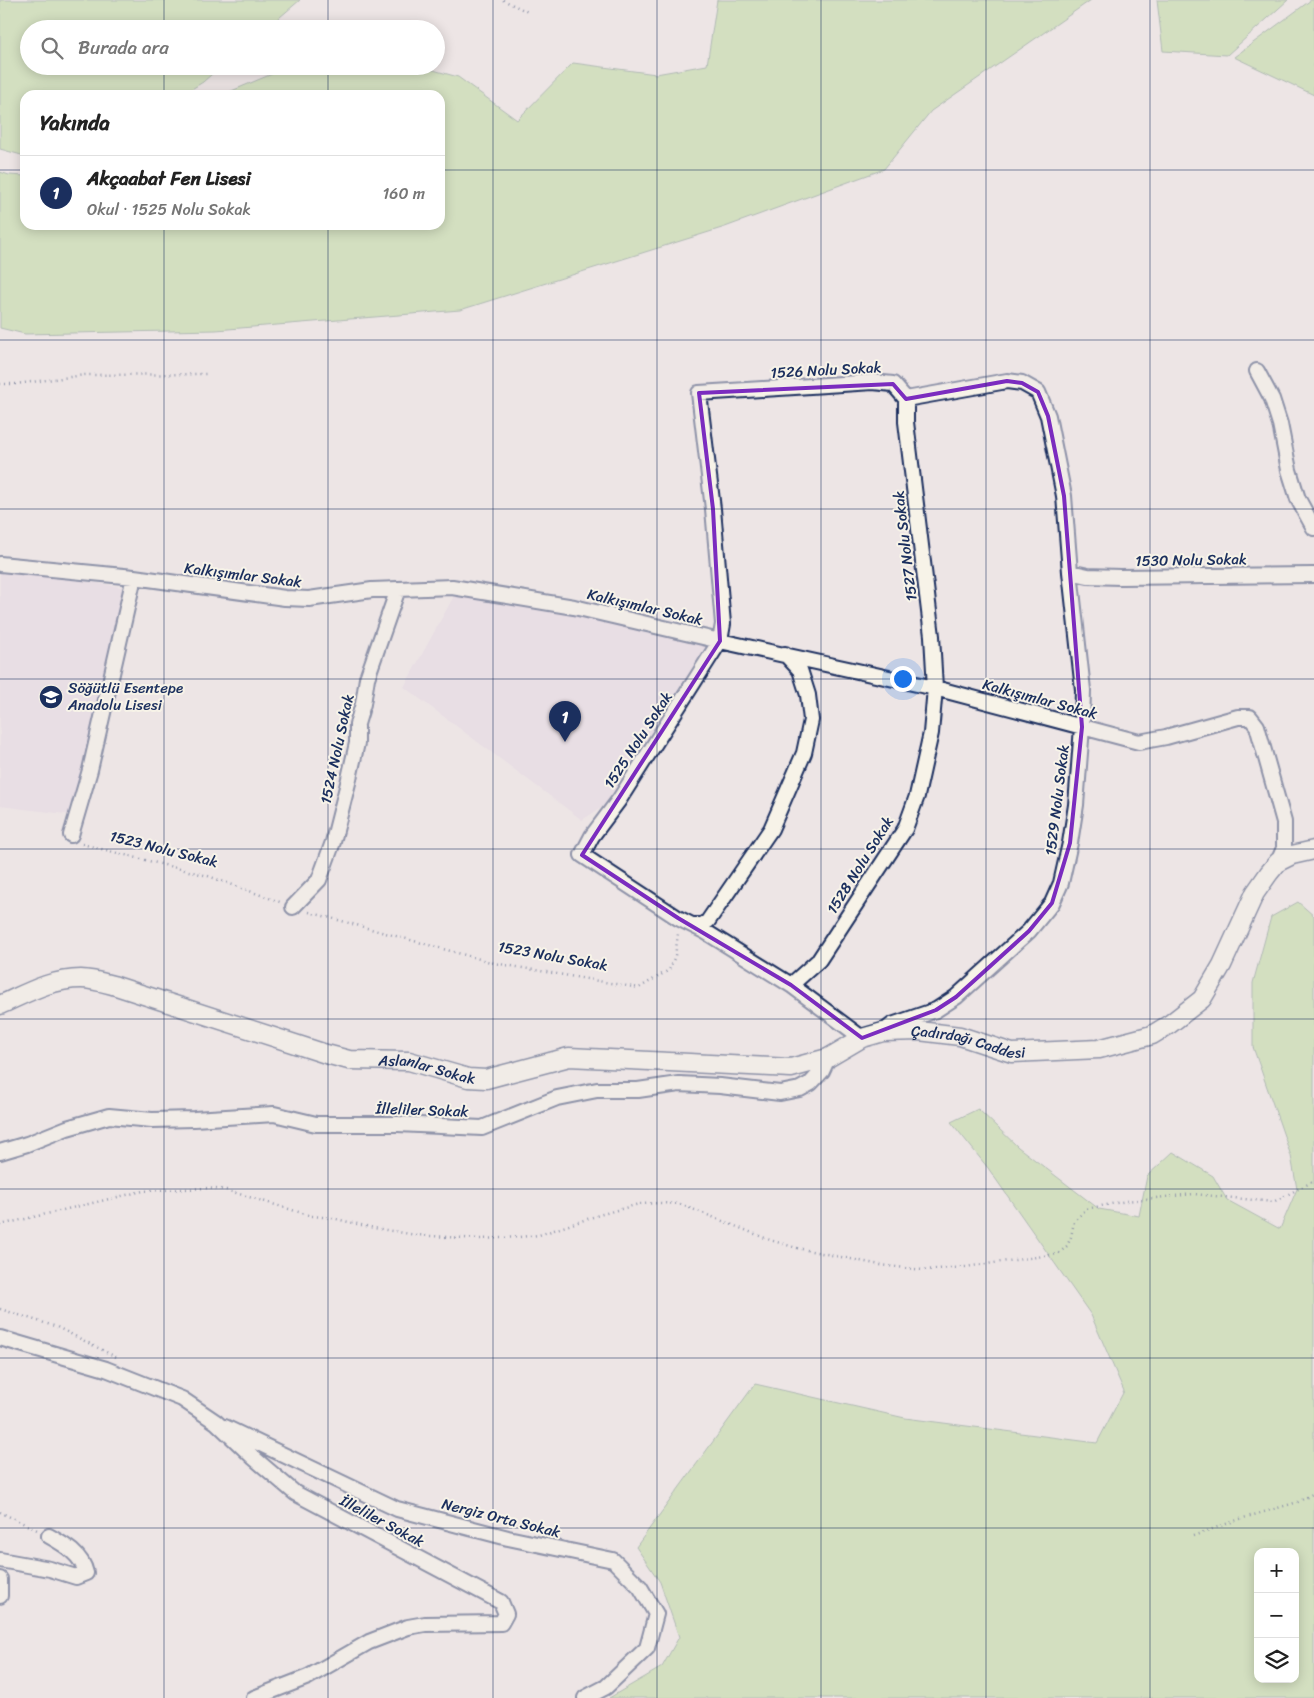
<!DOCTYPE html>
<html lang="tr">
<meta charset="utf-8">
<style>
:root{--surface:#fff;--page:#f2f2f2;--text:#222;--muted:#767676;--line:#e0e0e0;--accent:#1b2f5e}
body{margin:0;font-family:Sriracha,sans-serif;background:var(--page);color:var(--text)}
.controls{position:absolute;right:15px;bottom:15px;display:grid;overflow:hidden;border-radius:10px;box-shadow:0 2px 12px #0003}
.controls button{width:45px;height:45px;display:grid;place-items:center;padding:0;border:0;border-bottom:1px solid var(--line);background:var(--surface);color:var(--text);font:25px sans-serif}
.you{position:absolute;left:902px;top:678px;width:18px;height:18px;margin:-12px;border:4px solid #fff;border-radius:50%;background:#1a73e8;box-shadow:0 0 0 8px #1a73e833}
.badge{display:grid;place-items:center;width:32px;height:32px;border-radius:50%;background:var(--accent);color:#fff;font-size:16px;font-weight:700}
.pin{position:absolute;translate:-50% -41px;filter:drop-shadow(0 1px 2px #0008)}
.pin::after{content:'';position:absolute;top:26px;width:18px;height:15px;background:inherit;clip-path:polygon(0 0,100% 0,50% 100%)}
.list{margin:0;padding:0;list-style:none}
h2{display:flex;justify-content:space-between;align-items:center;height:65px;margin:0;padding:0 20px;font-size:21px}
h2 small{font-size:16px;font-weight:400;color:var(--muted)}
.list li{display:grid;grid-template-columns:32px 1fr auto;gap:15px;align-items:center;box-sizing:border-box;height:75px;padding:0 20px;border-top:1px solid var(--line)}
.list b{display:block;font-size:19px;white-space:nowrap}
.list p{margin:0;font-size:16px;white-space:nowrap;color:var(--muted)}
.list em{font-size:16px;font-style:normal;color:var(--muted)}
.icon{flex:none;width:28px;height:28px;fill:none;stroke:currentColor;stroke-width:2;stroke-linecap:round;stroke-linejoin:round}
.map{position:relative;flex:none;width:1314px;height:1698px;overflow:hidden}
.search{position:absolute;background:var(--surface);box-shadow:0 2px 12px #0003;left:20px;top:20px;width:425px;height:55px;display:flex;align-items:center;gap:12px;box-sizing:border-box;padding:0 18px;border-radius:28px;color:var(--muted);font-size:19px}
.panel{position:absolute;background:var(--surface);box-shadow:0 2px 12px #0003;left:20px;top:90px;width:425px;height:140px;border-radius:15px}
.map>svg:first-child{display:block}
.built{fill:#e2d4e2}
.green{fill:#b4d893;stroke:#688478;fill-rule:evenodd}
.lines{fill:none;stroke-linecap:round;stroke-linejoin:round}
.minor-casing{stroke:#1b2f5e;stroke-width:18}
.tertiary-casing{stroke:#1b2f5e;stroke-width:21}
.path{stroke:#1b2f5e;stroke-width:2.5;stroke-dasharray:1 4;stroke-linecap:butt}
.minor{stroke:#f7f3e8;stroke-width:14}
.tertiary{stroke:#f7f3e8;stroke-width:18}
.marked{fill:none;stroke:#7b2cbf;stroke-width:4;stroke-linejoin:round}
.grid{fill:none;stroke:#1b2f5e;stroke-width:1;stroke-opacity:0.55}
.labels{text-anchor:middle;stroke-width:4;stroke-linejoin:round;paint-order:stroke}
.street-label{font-size:15px;fill:#1b2f5e;stroke:#f7f3e8}
.poi-label{font-size:15px;fill:#1b2f5e;stroke:#f7f3e8;text-anchor:start}
</style>
<div class="map">
<svg width="1314" height="1698" viewBox="0 0 1314 1698">
<rect width="100%" height="100%" fill="#ede5e5"/>
<filter id="ink" filterUnits="userSpaceOnUse"><feTurbulence type="fractalNoise" baseFrequency=".02" numOctaves="2"/><feDisplacementMap in="SourceGraphic" scale="10" xChannelSelector="R" yChannelSelector="G"/><feConvolveMatrix kernelMatrix="1 2 1 2 8 2 1 2 1" color-interpolation-filters="sRGB"/></filter>
<g filter="url(#ink)">
<path class="built" d="M0,568l128,20 -55,227 -73,-9z
M455,594l66,3 190,49 -93,151 -36,23 -178,-133z"/>
<path class="green" d="M0,0h300l-34,29h-237v37h192l-18,16 -21,13h-157v61l-25,-7z
M717,0h374l-160,111 -47,58 -159,58 -265,83 -244,20 -191,4 -25,-6v-156l9,3 16,1v49h415v-130h-218l69,-29h128l39,11 59,43 56,-57 83,11 51,-9z
M1157,0h131l-61,55 -64,-4z
M1311,0h3v95l-80,-38z
M1298,902l16,14v782h-705l53,-31 17,-30 -19,-55 -24,-35 119,-163 150,34 192,25 27,-52 -33,-76 -103,-147 -37,-46 27,-13 40,38 81,62 40,7 8,-40 26,-24 40,24 14,24 53,29 17,-40 -6,-33 -38,-109v-64l18,-66zM1258,1552h37v127h-37z"/>
<g class="lines">
<g class="minor-casing">
<path id="minor" d="M1257,371l15,28 8,25 9,46 9,29 16,29
M0,564l134,13 151,21 24,1 63,-9 80,-3 122,20 146,34 215,47 204,54 27,-5 72,-20h12l7,9 27,96v26l-6,14
M1070,572l18,4 32,1 194,-2
M71,835l19,-65 44,-193
M293,907l26,-27 14,-38 15,-59 9,-40v-19l6,-20 4,-26 31,-89
M693,925h9l6,-4 63,-92 33,-76 7,-33 -3,-25 -8,-25 -15,-16
M791,985l28,-25 86,-131 12,-33 14,-63 4,-45 -3,-52 -26,-214v-23
M862,1038l-71,-53 -85,-53 -28,-14 -96,-63 10,-19 27,-36 101,-159 3,-17 -10,-115 -14,-116 174,-11 20,2 13,15 101,-18 15,2 16,9 10,24 16,80 6,76 13,118 -1,37 -6,78 -6,38 -9,40 -9,20 -23,28 -73,66 -20,13 -44,15 -9,7
M0,1152l27,-8 40,-16 42,-12 43,4 42,-1 80,-5 42,10h82l84,4 75,-30 40,-8h41l41,-6 41,2 60,7 20,-4 11,-6 11,-12 6,-13
M0,1338l106,31 76,30 34,23 38,36 41,35 206,109 5,12 -5,9 -76,1 -17,3 -39,15 -61,35 -54,21
M225,1427l172,82 111,29 105,22 27,27 16,27 -9,34 -41,39 -21,11
M0,1560l50,9 26,8 10,-4c-4,-18 -21,-28 -37,-37
M0,1579v17"/>
</g>
<g class="tertiary-casing">
<g id="tertiary">
<path id="s1" d="M0,1005c27,-12 51,-26 81,-26 11,0 24,4 35,7l210,68 23,6 60,1 59,17 18,1 83,-22 222,11 37,-10 34,-20 21,-6 36,-1 41,5 52,17 87,-4 53,-14 18,-11 32,-25 20,-34 33,-72 14,-20 9,-11 14,-7 22,-5"/>
</g>
</g>
<path class="path" d="M503,0l27,13
M0,384h16l69,-9 122,-1
M82,844l126,32 72,26
M309,912l185,51 145,25 30,-18 6,-14 3,-22
M0,1225l143,-34 62,-3 21,2 86,26 20,2 42,10 42,7 63,4 40,-2 20,-2 60,-20 40,-11 21,-1 20,1 90,36 27,8 83,17 43,5 42,-3 93,-13 9,-8 4,-9 3,-15 12,-13 40,-8 68,-7 79,8 41,-21
M0,1309l57,18 59,30
M0,1512l37,18
M1193,1536l47,-17 58,-17 16,-9"/>
<use href="#minor" class="minor"/>
<use href="#tertiary" class="tertiary"/>
</g>
</g>
<path d="M0 0H1314V1698H0ZM1007,381l15,2 16,9 10,24 16,80 18,231 -12,116 -18,60 -23,28 -73,66 -20,13 -74,28 -71,-53 -113,-67 -96,-63 138,-214 -7,-132 -14,-116 194,-9 13,15z" fill="#ede5e5" fill-opacity=".55" fill-rule="evenodd"/>
<path class="marked" d="M1007,381l15,2 16,9 10,24 16,80 18,231 -12,116 -18,60 -23,28 -73,66 -20,13 -74,28 -71,-53 -113,-67 -96,-63 138,-214 -7,-132 -14,-116 194,-9 13,15z"/>
<path class="grid" d="M164,0v29M328,0v29M493,0v1698M657,0v1698M821,0v1698M986,0v1698M1150,0v1698M164,66v29M328,66v29M0,170h25M440,170h874M164,225v1473M328,225v1473M0,340h1314M0,509h1314M0,679h1314M0,849h1314M0,1019h1314M0,1189h1314M0,1358h1314M0,1528h1314"/>
<defs>
<g id="school-disc" transform="scale(1.25)"><circle r="9.5" fill="#1b2f5e" stroke="#f7f3e8"/><path d="M0-5L7-2L0 1L-7-2ZM-4 1L0 2.5L4 1V4Q0 6-4 4Z" fill="#fff"/></g>
</defs>
<g fill-rule="evenodd">
<use href="#school-disc" x="51" y="697"/>
</g>
<g class="labels">
<g class="street-label">
<text transform="translate(826 370) rotate(-3)" y="5">1526 Nolu Sokak</text>
<text transform="translate(905 546) rotate(-97)" y="5">1527 Nolu Sokak</text>
<text transform="translate(1191 560) rotate(-1)" y="5">1530 Nolu Sokak</text>
<text transform="translate(243 575) rotate(7)" y="5">Kalkışımlar Sokak</text>
<text transform="translate(645 607) rotate(13)" y="5">Kalkışımlar Sokak</text>
<text transform="translate(1040 699) rotate(15)" y="5">Kalkışımlar Sokak</text>
<text transform="translate(638 740) rotate(-57)" y="5">1525 Nolu Sokak</text>
<text transform="translate(337 749) rotate(-78)" y="5">1524 Nolu Sokak</text>
<text transform="translate(1057 800) rotate(-83)" y="5">1529 Nolu Sokak</text>
<text transform="translate(164 849) rotate(14)" y="5">1523 Nolu Sokak</text>
<text transform="translate(860 865) rotate(-58)" y="5">1528 Nolu Sokak</text>
<text transform="translate(553 956) rotate(10)" y="5">1523 Nolu Sokak</text>
<text dy="5" stroke="none"><textPath href="#s1" startOffset="1000">Çadırdağı Caddesi</textPath></text>
<text dy="5" stroke="none"><textPath href="#s1" startOffset="445">Aslanlar Sokak</textPath></text>
<text transform="translate(422 1110) rotate(2)" y="5">İlleliler Sokak</text>
<text transform="translate(501 1518) rotate(14)" y="5">Nergiz Orta Sokak</text>
<text transform="translate(382 1521) rotate(28)" y="5">İlleliler Sokak</text>
</g>
<g class="poi-label">
<text x="68" y="693">Söğütlü Esentepe<tspan x="68" dy="17">Anadolu Lisesi</tspan></text>
</g>
</g>
</svg>
<div class="controls">
<button>+</button>
<button>−</button>
<button><svg class="icon" aria-label="layers" viewBox="0 0 24 24"><path d="M12 4l9 5-9 5-9-5zM3 14l9 5 9-5"/></svg></button>
</div>
<div class="you"></div>
<div class="pin badge" style="left:565px;top:742px">1</div>
<div class="search"><svg class="icon" aria-label="search" viewBox="0 0 24 24"><circle cx="10" cy="10" r="6"/><path d="M15 15l6 6"/></svg>Burada ara</div>
<section class="panel">
<h2>Yakında<small></small></h2>
<ul class="list">
<li><span class="badge">1</span><div><b>Akçaabat Fen Lisesi</b><p>Okul · 1525 Nolu Sokak</p></div><em>160 m</em></li>
</ul>
</section>
</div>
